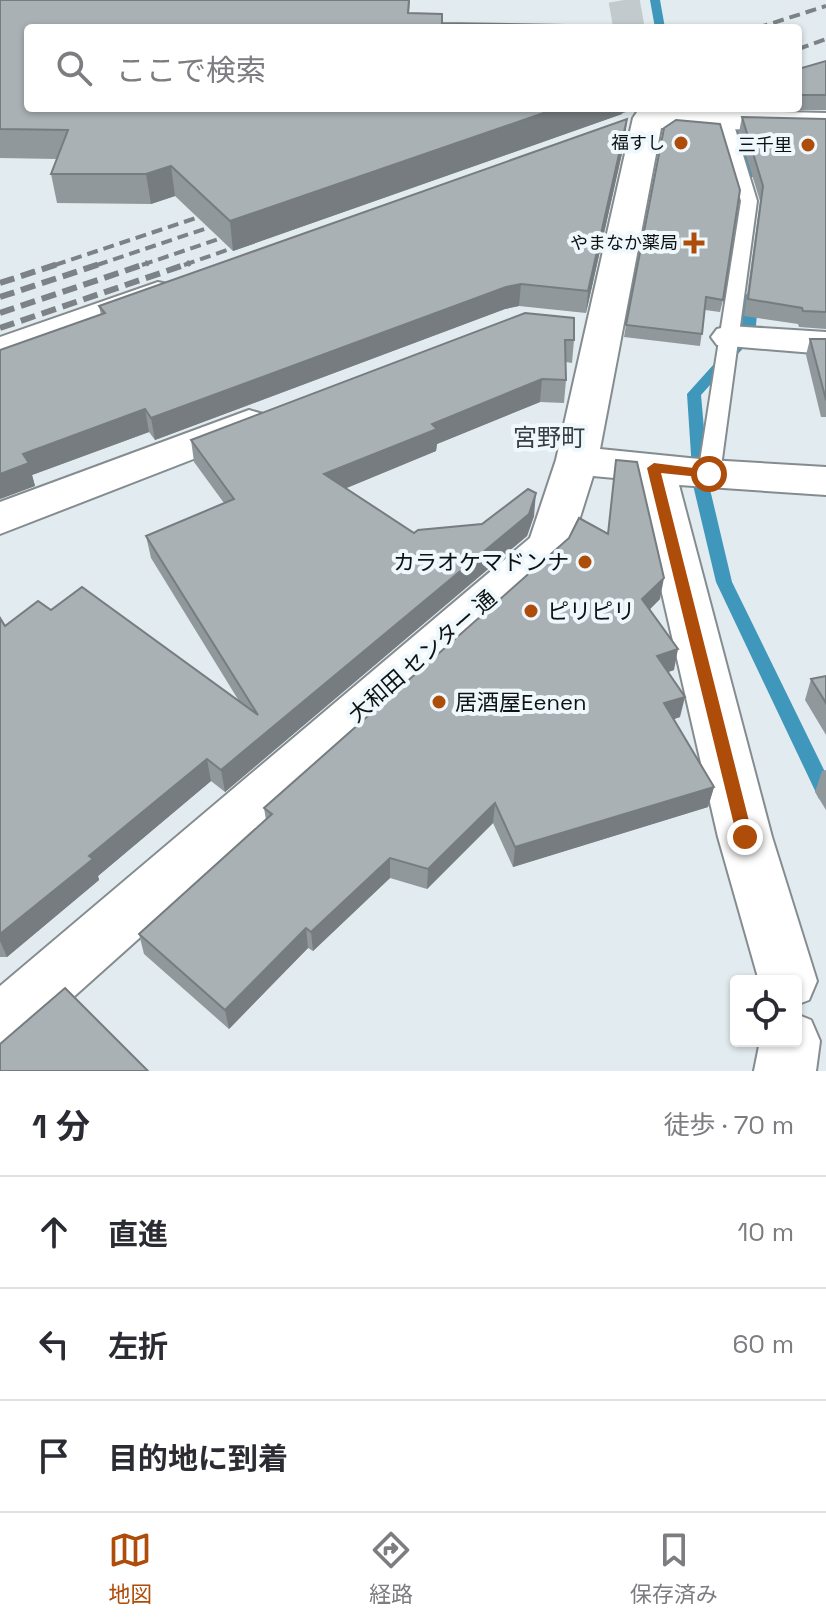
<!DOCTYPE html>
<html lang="ja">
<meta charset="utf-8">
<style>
:root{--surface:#fff;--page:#f2f2f3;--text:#2b2b33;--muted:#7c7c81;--line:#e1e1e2;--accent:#ae4c0a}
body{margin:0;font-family:"Space Grotesk","Noto Sans JP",sans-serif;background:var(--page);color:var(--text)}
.controls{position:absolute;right:24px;bottom:24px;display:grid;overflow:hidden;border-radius:8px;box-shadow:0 2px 6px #0004}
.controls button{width:72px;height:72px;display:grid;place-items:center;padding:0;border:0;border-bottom:2px solid var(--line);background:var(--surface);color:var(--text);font:40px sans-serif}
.stop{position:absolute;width:24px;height:24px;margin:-18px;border:6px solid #ae4c0a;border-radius:50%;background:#fff}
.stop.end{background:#ae4c0a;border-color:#fff;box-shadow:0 2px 8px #0008}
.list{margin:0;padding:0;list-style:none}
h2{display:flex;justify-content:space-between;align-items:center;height:104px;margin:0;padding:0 32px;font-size:34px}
h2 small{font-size:26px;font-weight:400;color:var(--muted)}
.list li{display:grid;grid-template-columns:52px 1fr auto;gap:24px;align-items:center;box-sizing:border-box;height:112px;padding:0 32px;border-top:2px solid var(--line)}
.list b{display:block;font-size:30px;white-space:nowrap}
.list em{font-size:26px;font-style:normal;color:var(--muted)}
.icon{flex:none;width:44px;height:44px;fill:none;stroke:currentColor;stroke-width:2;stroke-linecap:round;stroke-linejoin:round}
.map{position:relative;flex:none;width:826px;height:1071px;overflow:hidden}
.search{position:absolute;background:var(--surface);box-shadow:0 2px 6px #0004;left:24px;right:24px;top:24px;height:88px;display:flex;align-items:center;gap:20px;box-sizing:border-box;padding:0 28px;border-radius:8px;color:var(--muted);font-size:30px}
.sheet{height:440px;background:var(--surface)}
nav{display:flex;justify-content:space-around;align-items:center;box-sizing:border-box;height:112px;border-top:2px solid var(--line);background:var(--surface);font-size:22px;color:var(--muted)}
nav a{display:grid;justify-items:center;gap:4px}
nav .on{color:var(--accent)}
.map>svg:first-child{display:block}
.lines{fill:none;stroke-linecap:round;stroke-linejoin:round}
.stream{fill:#3f97bb;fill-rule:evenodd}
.minor-tunnel{stroke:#c2cace;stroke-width:31;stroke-dasharray:31 15;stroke-linecap:butt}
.service-casing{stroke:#848c8f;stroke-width:4}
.minor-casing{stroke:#848c8f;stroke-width:4}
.service{fill:#fff;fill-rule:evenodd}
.minor{fill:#fff;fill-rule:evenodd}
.rail-far1{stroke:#7c8285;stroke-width:4;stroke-dasharray:11 6;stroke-linecap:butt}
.rail{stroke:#7c8285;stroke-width:6;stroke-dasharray:15 7;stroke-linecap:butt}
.wall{fill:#91989c}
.shaded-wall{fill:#767c7f}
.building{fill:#a9b1b5;stroke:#767c7f;stroke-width:2}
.route{fill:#ae4c0a}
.poi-dot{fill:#ae4c0a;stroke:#eff8fc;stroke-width:3}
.labels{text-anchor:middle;stroke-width:8;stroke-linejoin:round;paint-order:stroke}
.far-poi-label{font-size:18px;fill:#0f1214;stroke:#eff8fc;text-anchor:end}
.poi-label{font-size:22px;fill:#0f1214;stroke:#eff8fc;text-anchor:start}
.street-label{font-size:22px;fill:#0f1214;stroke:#eff8fc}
.neighbourhood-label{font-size:24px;fill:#394043;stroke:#eff8fc}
</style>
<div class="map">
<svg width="826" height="1071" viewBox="0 0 826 1071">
<rect width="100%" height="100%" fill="#e2ebef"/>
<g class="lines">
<path class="stream" d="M650,0h10l5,28h-10z
M717,108h10l34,67 -2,2h-8l-2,-2z
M752,291l7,4 -4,40 -54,60 8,90 23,97 94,192v27l-7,-2 -103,-217 -23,-97 -6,-91 54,-60 4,-39z"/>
<path class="minor-tunnel" d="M624,0l5,28"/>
<g class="service-casing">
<path id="service" d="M725,117l8,5 24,79 -37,273 -4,5h-14l-4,-5 43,-273 -24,-79z"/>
</g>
<g class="minor-casing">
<path id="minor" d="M648,109l178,4v18l-165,-3 -61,321 109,11 117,7v28l-147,-10 93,352 45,144 -8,19 -13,5v-24h-37l-41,-144 -82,-357 -43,-4 -22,70 -6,11 -544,487 -21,9v-67l530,-448 26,-78 77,-342 4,-6z
M158,282l13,3 5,8 -5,8 -171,61v-25z
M730,326l96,6v22l-109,-9 -6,-8 6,-8z
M249,410l14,4 6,9 -6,9 -263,102v-32z
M796,1014l15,6 9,21 -4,30h-62l6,-30h36z"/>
</g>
<use href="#service" class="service"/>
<use href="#minor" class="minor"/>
<path class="rail-far1" d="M757,28l69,-22
M798,49l28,-10
M601,119l30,-11
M55,265l165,-55
M97,265l131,-44
M142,265l100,-34
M184,265l66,-23"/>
<path class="rail" d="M0,283l61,-20
M0,297l103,-34
M0,313l148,-50
M0,328l190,-65"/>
</g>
<path class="wall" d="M0,0h410l-1,13 -381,15 594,86 -389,137 -58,-55 -24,8 -94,-1 -6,-29 6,-15 -57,-1z
M826,61v49h-94l-1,-2h67v-43l4,3z
M742,117l84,2v210l-27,-2 -1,-3 -54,-8 16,-115 -21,-69z
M676,120l47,180 -3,12 -15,-2 -5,36 -76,-9 2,-12z
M625,140l-39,173 -67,-7 -14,3 -350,131 -6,-8 -117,43 3,11 -35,13 101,-184 -2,-9z
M525,313l49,27 -2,23 -6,-1v18l-2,23 -24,-1 -103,42 -1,7 -90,37 68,45 120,-17 -7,20 -302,256 -14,-11 -113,95 1,4 -92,77h-7v-339l5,8 46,-16 188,91 -88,-143 -5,-22 78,-33 -30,-41 -3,-22z
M810,339h16v78h-5l-15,-62z
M616,460l44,139 -10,10 24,61 -6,2 12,45 -6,2 40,68 -6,20 -195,60 -20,-44 -66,66 -37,-11 -77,73 -5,-3 -79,81 -85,-75 -5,-20 127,-114 -2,-12 344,-274z
M826,676v59l-21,-35 6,-21z
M826,770v40l-11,-18 7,-21z"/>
<path class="shaded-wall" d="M558,108h64v6l-389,137 -3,-30z
M627,119l-2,21 -39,173 2,-22z
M171,166l4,30 -24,8 -5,-30z
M521,284l-2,22 -14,3 -350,131 -4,-22 355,-131z
M542,379l-2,23 -103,42 -1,7 -111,46 -1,-23 108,-50z
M145,409l4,23 -117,43 3,11 -35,13v-25l23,-20z
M536,493l-2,23 -7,20 -302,256 -4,-22z
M664,578l-4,21 -21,21 3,-21z
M678,649l-4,21 -21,7 4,-21z
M685,697l-5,20 -20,7 4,-21z
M207,759l4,22 -113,95 1,4 -92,77 -7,-16v-7l89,-78z
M714,787l-6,20 -195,60 2,-20z
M495,803l-2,20 -66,66 1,-20z
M390,858v20l-77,73 -2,-19z
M306,928l2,20 -79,81 -4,-19z"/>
<path class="building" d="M0,0h409l-1,13 34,1v9l123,2 1,3h-538v80h530l-328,113 -59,-55 -25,8h-95l17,-44 -68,-1z
M826,61v34h-28v-30l4,3z
M742,117l84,2v193l-23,-1 -1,-3 -54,-9 15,-113z
M627,119l-39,172 -67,-7 -15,3 -355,131 -6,-9 -122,45 6,9 -29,11v-124l105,-37 -6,-7z
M676,120l44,4 20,66 -17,110 -17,-3 -4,37 -76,-9 38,-197z
M525,313l49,5v22h-9l1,40 -24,-1 -110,45 5,5 -113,45 90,59 4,-3 64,-6 46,-35 8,4 -7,21 -308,256 -14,-11 -118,97 4,3 -93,75v-316l5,8 33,-25 13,9 31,-23 176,128 -112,-179 88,-37 -43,-59z
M810,339h16v61z
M616,460l21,2 27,116 -22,21 36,50 -21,7 28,41 -21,6 50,84 -199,60 -20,-44 -67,66 -38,-11 -79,74 -5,-4 -81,82 -86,-76 133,-120 -8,-6 305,-270 10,-20 29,16z
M826,676v27l-15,-24z
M65,988l83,83h-148v-27z"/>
<path class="route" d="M654,463l55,7 6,4 -6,4 -48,-5 92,364 -8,7 -8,-7 -90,-369z"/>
<g class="poi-dot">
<circle cx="681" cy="143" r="8"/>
<circle cx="808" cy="145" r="8"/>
<path d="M690 231h8v8h8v8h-8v8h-8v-8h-8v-8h8z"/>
<circle cx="585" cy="562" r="8"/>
<circle cx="531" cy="611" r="8"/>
<circle cx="439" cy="702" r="8"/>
</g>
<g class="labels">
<g class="far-poi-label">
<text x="665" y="149">福すし</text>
<text x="792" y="151">三千里</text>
<text x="678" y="249">やまなか薬局</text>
</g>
<g class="poi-label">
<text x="569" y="570" text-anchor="end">カラオケマドンナ</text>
<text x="547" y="619">ピリピリ</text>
<text x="455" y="710">居酒屋Eenen</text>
</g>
<g class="street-label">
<text transform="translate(422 656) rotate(-41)" y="8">大和田 センター 通</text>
</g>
<g class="neighbourhood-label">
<text x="549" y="446">宮野町</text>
</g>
</g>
</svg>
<div class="controls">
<button><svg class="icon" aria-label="locate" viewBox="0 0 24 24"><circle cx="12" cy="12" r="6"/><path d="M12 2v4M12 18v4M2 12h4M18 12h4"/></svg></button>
</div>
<div class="stop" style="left:709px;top:474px"></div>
<div class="stop end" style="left:745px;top:837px"></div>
<div class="search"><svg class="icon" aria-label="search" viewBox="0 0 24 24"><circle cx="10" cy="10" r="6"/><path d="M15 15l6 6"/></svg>ここで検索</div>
</div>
<section class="sheet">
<h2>1 分<small>徒歩 · 70 m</small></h2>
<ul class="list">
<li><svg class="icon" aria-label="ahead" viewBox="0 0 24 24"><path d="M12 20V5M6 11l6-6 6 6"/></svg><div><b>直進</b></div><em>10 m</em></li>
<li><svg class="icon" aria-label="left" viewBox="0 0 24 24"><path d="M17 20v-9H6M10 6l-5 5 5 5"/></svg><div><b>左折</b></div><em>60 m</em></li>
<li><svg class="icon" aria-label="arrive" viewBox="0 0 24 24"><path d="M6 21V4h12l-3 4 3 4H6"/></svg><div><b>目的地に到着</b></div></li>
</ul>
</section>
<nav>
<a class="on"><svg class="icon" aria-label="map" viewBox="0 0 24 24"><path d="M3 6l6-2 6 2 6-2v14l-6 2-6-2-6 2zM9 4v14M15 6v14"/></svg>地図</a>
<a><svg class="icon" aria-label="directions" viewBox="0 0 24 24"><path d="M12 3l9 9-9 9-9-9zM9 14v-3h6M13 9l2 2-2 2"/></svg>経路</a>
<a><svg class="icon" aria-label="saved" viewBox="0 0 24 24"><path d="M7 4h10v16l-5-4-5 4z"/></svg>保存済み</a>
</nav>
